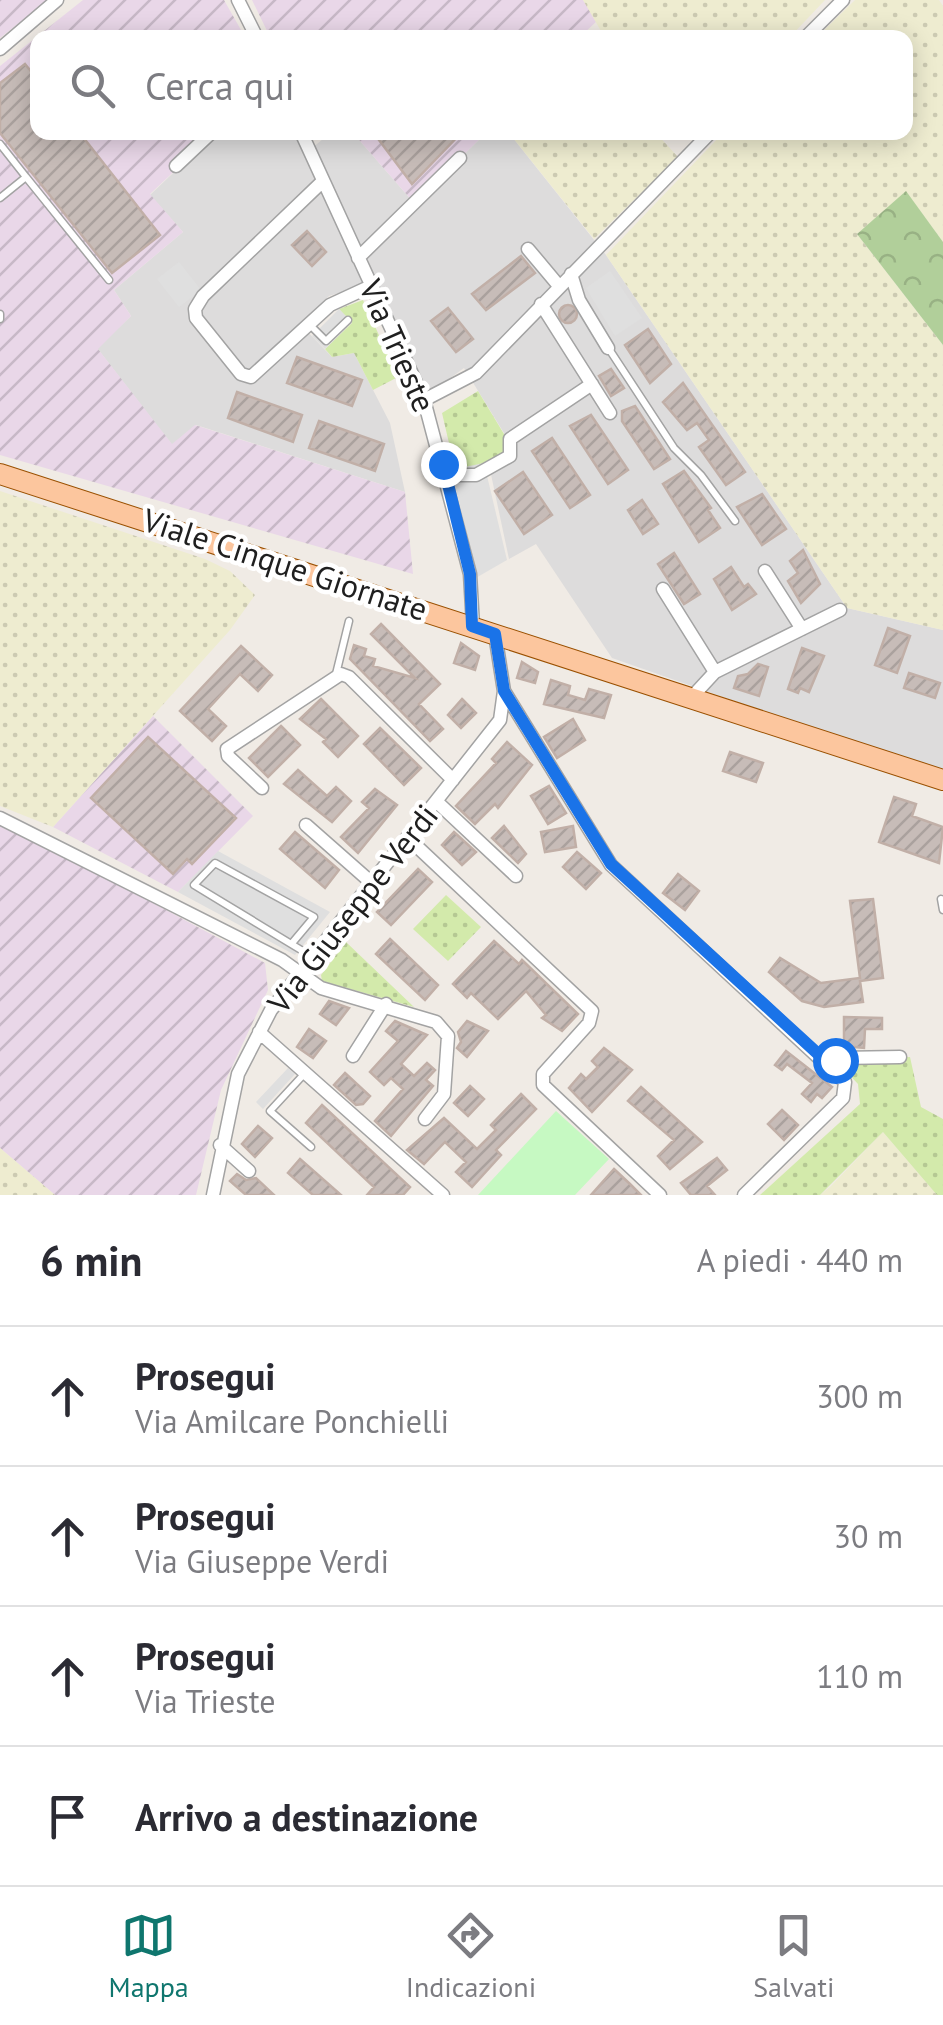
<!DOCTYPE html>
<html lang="it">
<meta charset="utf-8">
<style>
:root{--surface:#fff;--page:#f2f2f3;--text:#2b2b33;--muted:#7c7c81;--line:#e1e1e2;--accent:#0f766e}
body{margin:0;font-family:"PT Sans",sans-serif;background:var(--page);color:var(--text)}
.stop{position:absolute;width:30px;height:30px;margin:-22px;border:8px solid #1a73e8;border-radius:50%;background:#fff}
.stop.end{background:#1a73e8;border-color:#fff;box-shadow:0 2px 10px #0008}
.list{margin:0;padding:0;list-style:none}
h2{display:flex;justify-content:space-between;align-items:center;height:130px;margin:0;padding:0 40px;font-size:42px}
h2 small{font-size:32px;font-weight:400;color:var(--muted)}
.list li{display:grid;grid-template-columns:65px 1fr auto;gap:30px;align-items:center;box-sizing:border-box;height:140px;padding:0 40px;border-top:2px solid var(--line)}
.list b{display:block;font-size:38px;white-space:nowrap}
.list p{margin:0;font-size:32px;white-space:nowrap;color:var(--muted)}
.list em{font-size:32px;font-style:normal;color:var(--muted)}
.icon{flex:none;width:55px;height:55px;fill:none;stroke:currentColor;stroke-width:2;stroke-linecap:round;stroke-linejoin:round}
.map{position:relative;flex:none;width:943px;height:1195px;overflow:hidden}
.search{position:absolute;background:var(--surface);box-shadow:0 5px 25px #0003;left:30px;right:30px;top:30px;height:110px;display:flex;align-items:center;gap:25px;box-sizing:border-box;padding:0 35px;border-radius:20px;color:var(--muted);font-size:38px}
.sheet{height:690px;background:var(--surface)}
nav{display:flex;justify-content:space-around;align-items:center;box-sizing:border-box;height:140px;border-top:2px solid var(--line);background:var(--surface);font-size:28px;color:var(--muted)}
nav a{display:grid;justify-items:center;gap:5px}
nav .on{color:var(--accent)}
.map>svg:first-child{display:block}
.residential{fill:#dddcdc}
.industrial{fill:url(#industrial-furrows)}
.farmland{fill:url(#farmland-dots)}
.grass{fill:url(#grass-dots)}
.forest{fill:url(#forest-crowns)}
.park{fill:#c6f9c2}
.parking{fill:#dfdfdf}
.building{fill:url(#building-hatch);stroke:#c1afa7;stroke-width:2.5}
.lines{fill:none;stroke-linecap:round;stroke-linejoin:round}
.lane-casing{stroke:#a3a3a3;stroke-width:9}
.street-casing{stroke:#a3a3a3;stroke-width:15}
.primary-casing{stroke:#9a5000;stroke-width:22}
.lane{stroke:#fff;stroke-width:6}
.street{stroke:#fff;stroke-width:12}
.primary{stroke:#fcc69e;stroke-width:20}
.route{stroke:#1a73e8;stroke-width:12}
.labels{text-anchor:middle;stroke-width:9;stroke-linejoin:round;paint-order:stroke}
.street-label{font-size:32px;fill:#1f1f1f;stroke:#fff}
</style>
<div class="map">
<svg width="943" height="1195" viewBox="0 0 943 1195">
<defs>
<pattern id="industrial-furrows" width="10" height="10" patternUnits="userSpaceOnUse" patternTransform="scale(2.5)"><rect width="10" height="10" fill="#e9d7e8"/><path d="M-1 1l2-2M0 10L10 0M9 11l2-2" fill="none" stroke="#c7b8c7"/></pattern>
<pattern id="farmland-dots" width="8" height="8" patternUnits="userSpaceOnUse" patternTransform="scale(2.5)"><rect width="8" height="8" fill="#eeecd0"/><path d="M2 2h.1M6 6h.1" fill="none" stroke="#cccab2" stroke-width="1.8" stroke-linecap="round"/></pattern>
<pattern id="grass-dots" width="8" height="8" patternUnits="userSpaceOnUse" patternTransform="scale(2.5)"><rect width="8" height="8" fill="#d3eaab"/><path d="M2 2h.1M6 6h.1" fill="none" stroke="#b5c893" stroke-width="1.8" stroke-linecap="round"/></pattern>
<pattern id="forest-crowns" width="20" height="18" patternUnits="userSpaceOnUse" patternTransform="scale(2.5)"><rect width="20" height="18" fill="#b1cf9a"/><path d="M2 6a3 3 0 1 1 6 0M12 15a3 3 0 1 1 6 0" fill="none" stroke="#98b184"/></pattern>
<pattern id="building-hatch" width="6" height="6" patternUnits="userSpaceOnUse" patternTransform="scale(2.5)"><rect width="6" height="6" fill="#c7bcb8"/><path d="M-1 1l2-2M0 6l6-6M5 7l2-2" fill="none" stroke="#aaa19e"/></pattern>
</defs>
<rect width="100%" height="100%" fill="#f0ebe5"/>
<path class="residential" d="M215,133h79l11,21 25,-21h23l61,70 72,-70h23l97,122 241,353 96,22v144l-331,-116 -76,-114 -27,15 -20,-94 18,-27 -43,-70 -37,27 -50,-114 -48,15 -29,28 32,33 22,-4 36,70 15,69 -209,-67 -24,20 -75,-97 34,-32 -17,-26 69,-58 -33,-37z"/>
<path class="industrial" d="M0,0h48l-48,38z
M83,0h141l21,37 -207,1v94l177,1 -65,61 33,38 -69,58 17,26 -33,33 74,95 23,-19 210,67 8,82 -413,-119v-389z
M252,0h331l15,20 -18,17h-310z
M353,133h133l-72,70z
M153,716l100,100 -75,76 -125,-65z
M0,821l265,142 3,27 -47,100 -25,105h-141l-55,-47z"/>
<path class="farmland" d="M583,0h242l-35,37 -185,1z
M855,0h84l4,6v236l-37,-50 -49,42 86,111v285l-96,-22 -241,-353 117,-122 183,-1v-94l-89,-1z
M509,133h147l22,24 -84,82z
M0,491l205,68 25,12 25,24 -25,35 -177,197 -53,-21z
M883,1132l54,63h-117l11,-9z
M0,1148l55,47h-55z"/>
<path class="grass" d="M363,300l35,77 -25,13 -19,-37 -22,4 -7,-8 27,-26 -13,-14z
M478,391l29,48v15l-18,11 -34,4 -13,-56z
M446,895l35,32 -33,34 -35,-32z
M346,942l68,65 -92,-26 -1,-6z
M910,1057l11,50 22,12v76h-6l-54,-63 -63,63h-60l100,-91 -2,-20 -16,-17 1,-7z"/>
<path class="forest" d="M906,191l37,51v103l-86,-111z"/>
<path class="park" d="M556,1111l53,48 -34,36h-97z"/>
<path class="parking" d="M179,262l22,28 -22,17 -22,-28z
M610,271l32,47 -27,18 -29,-48z
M339,309l13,13 -27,27 -13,-13z
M484,463l23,97 -33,19 -24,-109z
M218,851l112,61 -35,43 -117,-63z
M288,1068l7,6 -32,35 -7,-7z"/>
<path class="building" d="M25,64l13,16v52h41l81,103 -48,38 -112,-140v-50z
M373,132h89l-50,52z
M307,231l19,21 -14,14 -20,-21z
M521,256l14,17 -49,37 -14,-16z
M559 314a9 9 0 1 1 18 0a9 9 0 1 1-18 0Z
M448,308l25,31 -17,13 -25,-31z
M648,329l23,35 -21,19 -25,-38z
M297,357l65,23 -10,26 -65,-23z
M611,369l13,19 -13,8 -12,-20z
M683,383l62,89 -19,13 -27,-38 10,-7 -12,-17 -10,7 -24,-28z
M237,392l65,23 -9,27 -65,-24z
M635,406l35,53 -16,10 -32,-48v-10z
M591,415l37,55 -20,14 -38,-58z
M319,421l65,23 -9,27 -66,-23z
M552,438l38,57 -20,13 -38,-57z
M684,471l27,37 -3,2 12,18 -21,14 -36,-58z
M523,472l29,43 -28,19 -29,-43z
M762,494l24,35 -24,16 -25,-38z
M642,500l16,24 -15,10 -15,-24z
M803,550l17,34 -19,19 -13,-22 10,-8 -8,-12z
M674,553l26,41 -16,10 -26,-40z
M731,567l13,20 4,-3 8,10 -24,16 -18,-31z
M381,624l59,60 -21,20 24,25 -13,12 -80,-82 4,-14 12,4 -2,7 11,3 -2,7 42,12 -44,-44z
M888,628l22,8 -13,37 -22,-8z
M461,643l18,13 -4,14 -21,-7z
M241,646l31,29 -14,16 -18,-17 -32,35 18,17 -14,15 -32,-30z
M802,648l22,8 -15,36 -9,-4 -2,5 -10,-4z
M522,662l16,10 -3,11 -18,-5z
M758,664l10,3 -9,29 -25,-8 4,-12 10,-2z
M909,673l31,10 -5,15 -31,-10z
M551,680l19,6 -2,9 17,5 4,-11 22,6 -7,23 -60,-14z
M321,699l37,37 -20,21 -15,-15 3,-3 -26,-20z
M462,699l14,14 -15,15 -13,-13z
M573,719l12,21 -28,18 -13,-21z
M281,726l19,19 -32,32 -19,-19z
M380,728l41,40 -17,17 -40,-41z
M148,737l88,81 -44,46 -5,-5 -14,15 -82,-76z
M507,742l25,23 -34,43 -3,-4 -20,20 -19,-18 40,-43 -4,-4z
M730,752l33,11 -7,19 -33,-11z
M298,770l29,26 9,-9 15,14 -19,21 -48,-38z
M549,786l17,27 -18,11 -17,-28z
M375,789l22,16 -39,48 -17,-16 28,-29 -7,-6z
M894,797l22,7 -4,12 31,11 -4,36 -60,-21z
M504,826l22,28 -8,9 -26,-25z
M573,826l3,21 -31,5 -4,-20z
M295,832l44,38 -14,18 -45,-39z
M454,832l22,20 -14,13 -20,-20z
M577,852l24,21 -15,16 -23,-22z
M418,869l14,13 -41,43 -14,-13z
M678,874l21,17 -14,19 -22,-17z
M873,899l10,79 -23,3 3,21 -39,5 -22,-6 -33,-29 11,-14 41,25 39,-5 -10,-77z
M390,939l48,46 -13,15 -49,-46z
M494,941l25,23 3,-4 56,54 -16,17 -20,-13 4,-3 -20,-24 -28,28 -27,-26 -4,5 -14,-14z
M329,1001l20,7 -13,17 -16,-11z
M844,1017l38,1v11h-17l-1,19 -20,-2z
M395,1021l32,14 -26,29 13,12 13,-13 8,7 -9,10 7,6 -42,50 -16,-15 28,-32 -12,-11 -7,7 -14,-13 28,-31 -12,-10z
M467,1021l21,10 -21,26 -10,-9 4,-6 -3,-10z
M309,1029l17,12 -13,17 -16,-11z
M604,1048l28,22 -40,42 -23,-24 12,-14 5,5 12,-12 -6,-6z
M786,1051l46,36 -10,11 -5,-4 -6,8 -9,-8 10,-11 -25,-19 -5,6 -7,-5z
M345,1073l25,23 -7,8 -7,1 -22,-20z
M470,1086l14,13 -16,17 -14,-13z
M641,1087l61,55 -32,27 -12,-13 16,-16 -46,-39z
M521,1094l15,15 -40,41 5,5 -29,32 -16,-15 10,-10 -21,-20 -21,22 -17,-14 37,-32 33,31 19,-19 -5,-5z
M322,1105l88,82 -7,8h-36l7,-8 -68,-64z
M782,1110l16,15 -14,15 -16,-16z
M258,1126l14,12 -17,19 -13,-13z
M717,1158l10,12 -20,16 8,9h-24l-10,-12z
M300,1159l41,36h-28l-25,-22z
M614,1169l16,15 11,11h-50z
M237,1174l9,6 10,-2 18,17h-28l-16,-14z"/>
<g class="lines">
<g class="lane-casing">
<path id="lane" d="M0,144l26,33 -26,21
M26,177l83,103
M0,314v5
M310,325l16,16 22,-21
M609,349l65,99 27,27 34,46
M336,674l13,-53
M941,899l2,11
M293,942l21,-25 -99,-54 -21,22 117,71
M306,1072l-36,39 41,36"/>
</g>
<g class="street-casing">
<path id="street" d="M238,0l19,38
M805,38l38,-38
M0,49l57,-49
M301,132l123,268 46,174 3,52
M176,166l36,-34
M323,181l-120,115 -8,13 1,9 45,56 10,3 79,-72 41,-19
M528,249l31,37
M358,258l102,-100
M571,274l8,26 29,48
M541,304l69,109
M424,400l52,-27 235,-241
M445,475h31l34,-19v-17l82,-55
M765,571l37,58
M663,589l52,83
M504,691l107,174 234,217 -2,16 -99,97
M691,698l24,-26 125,-62
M262,788l-34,-32 -1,-7 114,-75 8,3 104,103
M437,802l79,74
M0,818l282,142 39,28 115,34 12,14 -4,58 -19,25
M306,825l67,59
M409,839l183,172 -3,12 -46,51v11l117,110
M259,1032l184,163
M353,1056l33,-52
M828,1063l12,-5 60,-1
M220,1145l29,26
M213,1195l25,-121 33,-64 229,-290 4,-29 -9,-57"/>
</g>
<g class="primary-casing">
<path id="primary" d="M0,474l943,306"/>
</g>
<use href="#lane" class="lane"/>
<use href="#street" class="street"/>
<use href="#primary" class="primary"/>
</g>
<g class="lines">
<path class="route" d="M443,464l27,110 2,52 23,8 9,57 107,173 217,199 7,-3"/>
</g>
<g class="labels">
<g class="street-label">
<text transform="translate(397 346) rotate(66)" y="11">Via Trieste</text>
<text transform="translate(285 565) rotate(18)" y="11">Viale Cinque Giornate</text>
<text transform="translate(353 909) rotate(-52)" y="11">Via Giuseppe Verdi</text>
</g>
</g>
</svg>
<div class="stop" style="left:835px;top:1060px"></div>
<div class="stop end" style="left:443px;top:464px"></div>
<div class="search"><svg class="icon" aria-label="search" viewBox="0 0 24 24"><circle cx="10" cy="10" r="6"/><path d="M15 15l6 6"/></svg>Cerca qui</div>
</div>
<section class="sheet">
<h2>6 min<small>A piedi · 440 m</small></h2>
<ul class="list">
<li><svg class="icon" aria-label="ahead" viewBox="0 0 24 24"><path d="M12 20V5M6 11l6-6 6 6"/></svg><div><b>Prosegui</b><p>Via Amilcare Ponchielli</p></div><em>300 m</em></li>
<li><svg class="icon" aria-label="ahead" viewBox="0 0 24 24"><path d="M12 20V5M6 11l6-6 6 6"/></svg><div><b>Prosegui</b><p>Via Giuseppe Verdi</p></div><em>30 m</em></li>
<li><svg class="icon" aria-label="ahead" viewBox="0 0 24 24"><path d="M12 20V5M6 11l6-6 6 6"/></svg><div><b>Prosegui</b><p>Via Trieste</p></div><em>110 m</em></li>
<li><svg class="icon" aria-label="arrive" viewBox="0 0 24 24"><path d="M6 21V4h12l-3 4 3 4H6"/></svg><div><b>Arrivo a destinazione</b></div></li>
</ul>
</section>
<nav>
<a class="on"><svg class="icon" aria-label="map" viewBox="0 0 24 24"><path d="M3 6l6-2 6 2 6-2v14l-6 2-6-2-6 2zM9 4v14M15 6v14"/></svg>Mappa</a>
<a><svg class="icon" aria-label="directions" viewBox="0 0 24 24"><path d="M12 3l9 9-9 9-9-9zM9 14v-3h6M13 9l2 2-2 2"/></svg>Indicazioni</a>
<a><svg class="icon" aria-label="saved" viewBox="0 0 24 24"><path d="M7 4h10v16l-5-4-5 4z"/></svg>Salvati</a>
</nav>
